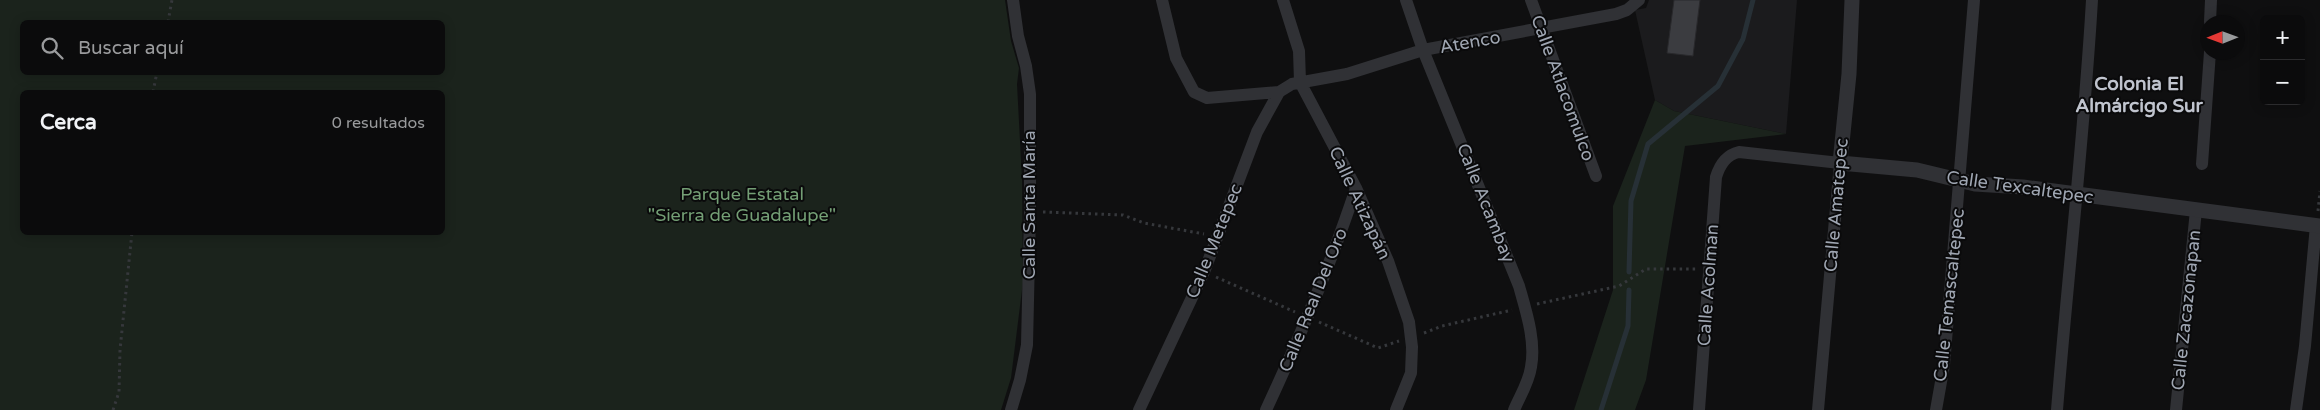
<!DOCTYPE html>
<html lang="es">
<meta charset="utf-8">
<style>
:root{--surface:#0b0b0c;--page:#19191a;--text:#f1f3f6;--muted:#9a9b9d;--line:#2b2b2d}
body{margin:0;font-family:"Varela Round",sans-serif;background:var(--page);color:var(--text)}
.controls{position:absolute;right:15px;top:15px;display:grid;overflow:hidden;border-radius:8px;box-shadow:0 2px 12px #0003}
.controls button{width:45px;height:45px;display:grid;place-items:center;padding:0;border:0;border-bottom:1px solid var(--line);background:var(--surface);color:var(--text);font:25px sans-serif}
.compass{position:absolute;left:2200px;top:15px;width:45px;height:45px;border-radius:50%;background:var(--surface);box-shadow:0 2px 12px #0003;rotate:269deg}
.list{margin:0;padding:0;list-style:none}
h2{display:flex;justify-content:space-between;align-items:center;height:65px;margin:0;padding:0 20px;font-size:21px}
h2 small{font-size:16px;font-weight:400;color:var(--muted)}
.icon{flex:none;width:28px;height:28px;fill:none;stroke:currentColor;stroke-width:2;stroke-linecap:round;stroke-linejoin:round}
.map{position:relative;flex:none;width:2320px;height:410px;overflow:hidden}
.search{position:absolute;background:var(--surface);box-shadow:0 2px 12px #0003;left:20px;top:20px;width:425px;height:55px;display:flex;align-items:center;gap:12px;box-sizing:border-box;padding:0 18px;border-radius:8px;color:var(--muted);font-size:19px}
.panel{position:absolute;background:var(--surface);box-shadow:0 2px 12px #0003;left:20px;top:90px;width:425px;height:145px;border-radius:8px}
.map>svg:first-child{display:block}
.built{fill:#1b1b1d}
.green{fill:#1b231c;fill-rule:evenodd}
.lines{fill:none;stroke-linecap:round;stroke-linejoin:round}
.stream{stroke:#273036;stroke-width:5}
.building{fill:#3b3c40;stroke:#29292c}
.path{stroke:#36383c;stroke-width:3;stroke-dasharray:2.5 4;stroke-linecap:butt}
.minor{stroke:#303135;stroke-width:12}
.tertiary{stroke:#303135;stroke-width:15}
.labels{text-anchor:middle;stroke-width:4;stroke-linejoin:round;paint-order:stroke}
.street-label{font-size:18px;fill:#9fa6b2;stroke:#0a0a0b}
.park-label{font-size:18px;fill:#749f75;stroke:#0a0a0b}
.neighbourhood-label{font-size:19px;font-weight:bold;fill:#c0c4ce;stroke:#0a0a0b}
</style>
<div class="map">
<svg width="2320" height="410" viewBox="0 0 2320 410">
<rect width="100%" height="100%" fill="#0f0f10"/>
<path class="built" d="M1649,0h148l-11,134 -112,-23 -19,-11 -20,-90 11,-2z"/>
<path class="green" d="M0,0h1005l6,41 8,27 -2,16 5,95 1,103 -12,96 -10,32h-1001zM22,22h420v50h-420zM22,92h420v140h-420z
M1655,100l19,11 112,23 -101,12 -39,234 -11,30h-61l39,-120v-84z"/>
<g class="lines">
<path class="stream" d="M1629,272l2,-71 17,-57 70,-58 25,-47 10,-39
M1601,410l27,-84 1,-36"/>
</g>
<path class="building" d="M1674,0h26l-7,56 -26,-3z"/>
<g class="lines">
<path class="path" d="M168,22l4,-22
M153,92l4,-20
M2318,211l2,-20
M1043,212l80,3 21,8 60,11
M1216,277l79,35
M1537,304l82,-18 27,-17h51
M1319,322l59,26 21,-7
M1424,333l18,-7 70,-16
M113,410l6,-18 1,-42 12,-118"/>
<path class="minor" d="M1162,0l14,58 18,34 13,6 72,-6
M1283,0l16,51 1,31 56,106 32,73 21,61 3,25 -1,26 -15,37
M1406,0l17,50 96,236c7,25 17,55 12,81 -2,15 -11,29 -17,43
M1531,0l65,176
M2210,22l1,-22
M2202,164l8,-112
M1011,410l9,-30 7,-35 3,-133v-118l-4,-28 -8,-30 -5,-36
M1139,410l65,-138 53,-140 22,-40 13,-8 55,-10 76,-24 193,-36 11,-4 12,-10
M1266,410c34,-73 65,-146 90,-222
M1699,410l17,-233c4,-13 10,-22 23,-25l101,11 -22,247
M1936,410l8,-45 30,-365
M2057,410c11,-137 27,-273 35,-410
M2176,410l20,-200
M2296,410l9,-64 11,-121"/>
<path class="tertiary" d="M1852,0l-3,74 -9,89 77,7 58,14 48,3 297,39"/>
</g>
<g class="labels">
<g class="street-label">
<text transform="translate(1470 42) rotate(-10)" y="6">Atenco</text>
<text transform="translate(1563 88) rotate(70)" y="6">Calle Atlacomulco</text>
<text transform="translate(2020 187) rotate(8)" y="6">Calle Texcaltepec</text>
<text transform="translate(1360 203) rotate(65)" y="6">Calle Atizapán</text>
<text transform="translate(1486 203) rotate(68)" y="6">Calle Acambay</text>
<text transform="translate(1029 205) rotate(-90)" y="6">Calle Santa María</text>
<text transform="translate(1836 205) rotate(-85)" y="6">Calle Amatepec</text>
<text transform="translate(1214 241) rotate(-68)" y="6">Calle Metepec</text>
<text transform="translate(1708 285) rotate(-86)" y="6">Calle Acolman</text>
<text transform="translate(1949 295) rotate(-84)" y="6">Calle Temascaltepec</text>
<text transform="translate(1313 300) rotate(-68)" y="6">Calle Real Del Oro</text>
<text transform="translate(2186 310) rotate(-84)" y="6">Calle Zacazonapan</text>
</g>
<g class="park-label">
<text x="742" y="200">Parque Estatal<tspan x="742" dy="21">"Sierra de Guadalupe"</tspan></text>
</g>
<g class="neighbourhood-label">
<text x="2139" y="90">Colonia El<tspan x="2139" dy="22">Almárcigo Sur</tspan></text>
</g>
</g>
</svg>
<div class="controls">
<button>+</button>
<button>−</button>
</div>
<svg class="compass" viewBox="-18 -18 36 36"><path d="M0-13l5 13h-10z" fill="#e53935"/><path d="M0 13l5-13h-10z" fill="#9a9b9d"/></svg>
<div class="search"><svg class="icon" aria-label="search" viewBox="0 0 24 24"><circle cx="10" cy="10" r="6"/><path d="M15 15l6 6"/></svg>Buscar aquí</div>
<section class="panel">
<h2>Cerca<small>0 resultados</small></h2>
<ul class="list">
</ul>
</section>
</div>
